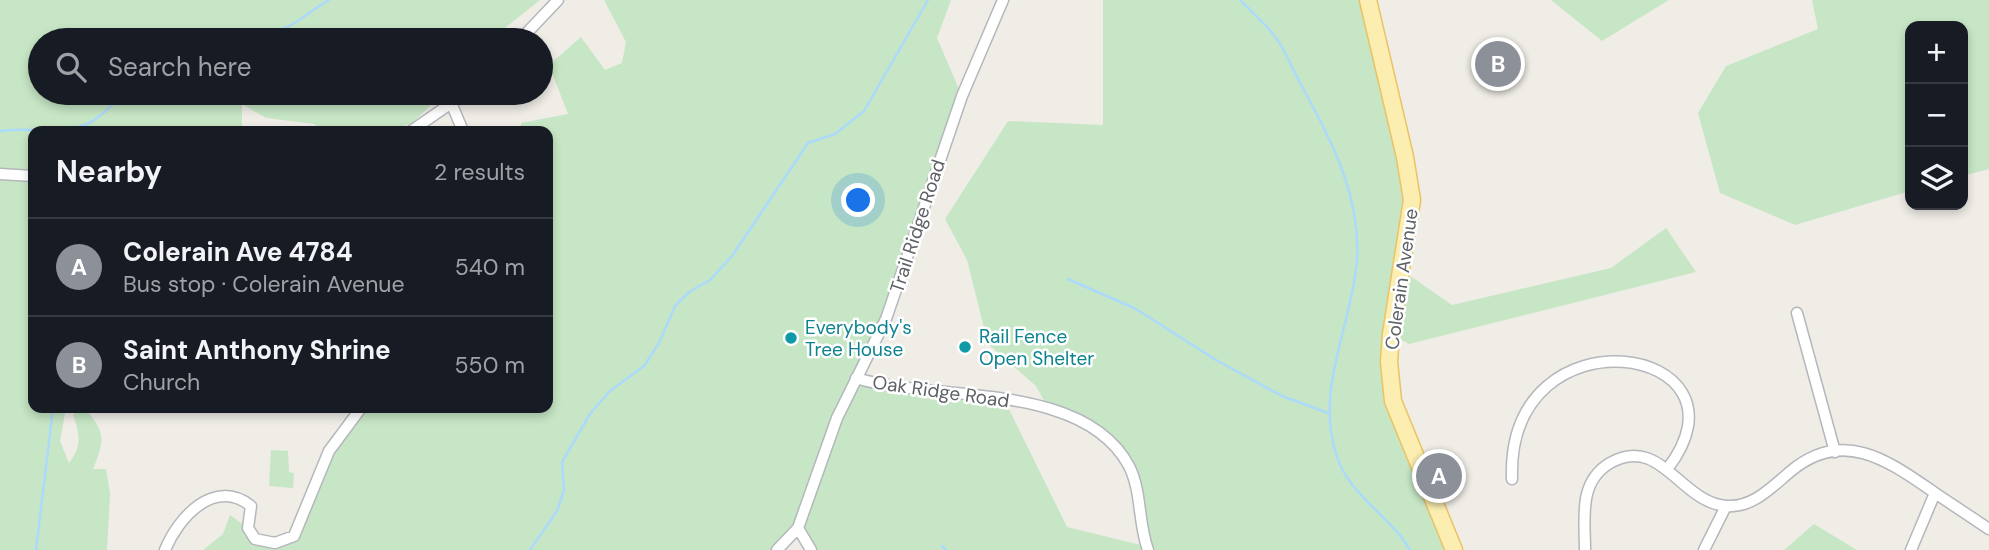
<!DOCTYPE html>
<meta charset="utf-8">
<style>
:root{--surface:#171b24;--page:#20242c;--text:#f1f3f6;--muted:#9ea1a6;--line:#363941;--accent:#8c9099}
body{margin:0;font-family:"DM Sans",sans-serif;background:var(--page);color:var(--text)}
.controls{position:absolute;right:21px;top:21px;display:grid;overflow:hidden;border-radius:14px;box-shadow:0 4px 10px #0003}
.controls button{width:63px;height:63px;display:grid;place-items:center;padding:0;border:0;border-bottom:2px solid var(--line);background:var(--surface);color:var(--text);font:35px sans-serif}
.you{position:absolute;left:859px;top:201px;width:24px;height:24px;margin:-18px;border:5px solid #fff;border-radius:50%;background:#1a73e8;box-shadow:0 0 0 10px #1a73e833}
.badge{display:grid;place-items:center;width:46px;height:46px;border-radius:50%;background:var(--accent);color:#fff;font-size:23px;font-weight:700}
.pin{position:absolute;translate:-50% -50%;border:4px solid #fff;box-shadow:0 2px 7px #0006}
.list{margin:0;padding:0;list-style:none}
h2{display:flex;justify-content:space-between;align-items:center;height:91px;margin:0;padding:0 28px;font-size:30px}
h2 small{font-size:23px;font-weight:400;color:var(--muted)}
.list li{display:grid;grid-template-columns:46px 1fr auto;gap:21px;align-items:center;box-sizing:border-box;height:98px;padding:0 28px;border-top:2px solid var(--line)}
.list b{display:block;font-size:26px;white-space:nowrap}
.list p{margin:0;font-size:23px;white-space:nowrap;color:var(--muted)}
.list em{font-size:23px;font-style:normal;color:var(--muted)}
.icon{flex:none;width:38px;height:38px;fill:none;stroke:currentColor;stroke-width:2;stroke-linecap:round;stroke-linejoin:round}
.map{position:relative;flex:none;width:1989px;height:550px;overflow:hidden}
.search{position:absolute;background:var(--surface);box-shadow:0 4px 10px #0003;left:28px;top:28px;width:525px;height:77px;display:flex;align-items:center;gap:18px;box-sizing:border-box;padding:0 24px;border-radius:38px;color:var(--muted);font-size:26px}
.panel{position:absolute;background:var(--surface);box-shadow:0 4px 10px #0003;left:28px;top:126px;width:525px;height:287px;border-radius:14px}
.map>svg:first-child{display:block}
.green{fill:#c6e6c5}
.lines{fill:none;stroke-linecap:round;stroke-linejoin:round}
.stream{stroke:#acdafb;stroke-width:2.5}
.street-casing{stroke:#b4b7bb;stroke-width:13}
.primary-casing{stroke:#ebc365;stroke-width:19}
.street{stroke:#fff;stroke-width:10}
.primary{stroke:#fbeeb0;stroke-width:16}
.culture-dot{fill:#0f9aa8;stroke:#fff;stroke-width:2.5}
.labels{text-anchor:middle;stroke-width:5;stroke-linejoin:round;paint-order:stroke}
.street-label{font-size:19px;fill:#5e6266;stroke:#fff}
.culture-label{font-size:19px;fill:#0d838f;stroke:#fff;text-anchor:start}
</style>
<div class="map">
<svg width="1989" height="550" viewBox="0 0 1989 550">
<rect width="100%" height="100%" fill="#f0ede7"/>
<path class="green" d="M0,0h540l-50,40h-450v53h404l-32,30 -22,8h-67l-9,-7 -48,-6 -24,-14v27h-209v277h33l-6,33 9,22c13,-17 11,-28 4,-48l6,-7h6c21,26 20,31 8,61h13l4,24 -3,57h-107z
M604,0h347l-14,38 25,58 -57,168 -49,113 147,20 64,130 78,19 -12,-69 -30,-42 -54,-25 -13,-24 -48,-42 -21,-84 -22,-41 63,-98 95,4v-125h265l37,157 -2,114 49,34 159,-37 55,-40 30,44 -287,72 -18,-10 -1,46 64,170h-643l-13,-22 -21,22h-574l20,-16 7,-19 18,13 2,6 37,7 69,-133h192v-277h-27v-8l47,-9 -19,-49 32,-28 24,33 17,-7 4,-21z
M1551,0h118l-67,41z
M1812,0h177v169l-26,7v-150h-53v165l-115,34 -75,-32 -22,-80 28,-47 92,-37z
M271,450l17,1 1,21 5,1 -1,15 -24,-2z
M1814,524l43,26h-73z"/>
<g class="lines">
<path class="stream" d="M1240,0c11,11 23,22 33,34 11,13 18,32 26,47 33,60 68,125 56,196 -9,59 -38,116 -19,177 12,41 54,61 74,96
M194,40c22,-12 43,-3 66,-5 32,-4 43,-20 69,-35
M0,131c29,-4 59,4 87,-7 14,-6 27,-22 39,-31
M1068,279l68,30 80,51 66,36 46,17
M942,546l4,4
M36,550l17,-142
M530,550l27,-39 7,-21 -2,-28 28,-48 20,-23 34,-25 15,-23 16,-37 14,-14 21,-12 22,-24 76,-113 27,-9 29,-23 64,-111"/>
<g class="street-casing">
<path id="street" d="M520,40l38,-40
M452,105l11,26
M411,131l55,-38
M0,174l33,2
M1797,313l38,139
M856,378c77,24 227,2 273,88 13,26 9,57 19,84
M1512,479c-6,-175 250,-134 156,-11
M798,528l13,22
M165,550c13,-32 49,-73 86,-44l-3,22 7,11 20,4 19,-7 35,-85 32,-43
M777,550l21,-22 39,-110 49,-99 76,-223 41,-96
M1585,550c0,-32 -7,-68 25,-87 51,-29 70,40 117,43 26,2 46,-20 64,-35 53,-44 99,-9 144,22 18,12 36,24 54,36
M1704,550l22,-44
M1911,550l24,-57"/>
</g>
<g class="primary-casing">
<path id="primary" d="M1368,0l37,157 7,43 -21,134 -2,28 4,39 61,149"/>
</g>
<use href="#street" class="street"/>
<use href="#primary" class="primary"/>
</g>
<g class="culture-dot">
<circle cx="791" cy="338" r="7"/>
<circle cx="965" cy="347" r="7"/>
</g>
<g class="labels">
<g class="street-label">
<text transform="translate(917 226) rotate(-72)" y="7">Trail Ridge Road</text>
<text transform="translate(1401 279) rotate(-82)" y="7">Colerain Avenue</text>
<text transform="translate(941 391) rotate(8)" y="7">Oak Ridge Road</text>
</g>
<g class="culture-label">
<text x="805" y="334">Everybody's<tspan x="805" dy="22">Tree House</tspan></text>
<text x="979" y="343">Rail Fence<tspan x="979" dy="22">Open Shelter</tspan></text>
</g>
</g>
</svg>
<div class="controls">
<button>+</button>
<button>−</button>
<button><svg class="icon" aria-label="layers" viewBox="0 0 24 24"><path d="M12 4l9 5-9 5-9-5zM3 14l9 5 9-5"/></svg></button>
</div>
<div class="you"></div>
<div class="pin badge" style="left:1439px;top:476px">A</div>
<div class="pin badge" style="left:1498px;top:64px">B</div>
<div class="search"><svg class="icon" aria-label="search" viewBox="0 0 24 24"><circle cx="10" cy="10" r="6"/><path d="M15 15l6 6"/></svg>Search here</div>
<section class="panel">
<h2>Nearby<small>2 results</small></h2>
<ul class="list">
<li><span class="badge">A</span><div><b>Colerain Ave 4784</b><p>Bus stop · Colerain Avenue</p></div><em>540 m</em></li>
<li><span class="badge">B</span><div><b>Saint Anthony Shrine</b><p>Church</p></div><em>550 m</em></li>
</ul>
</section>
</div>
